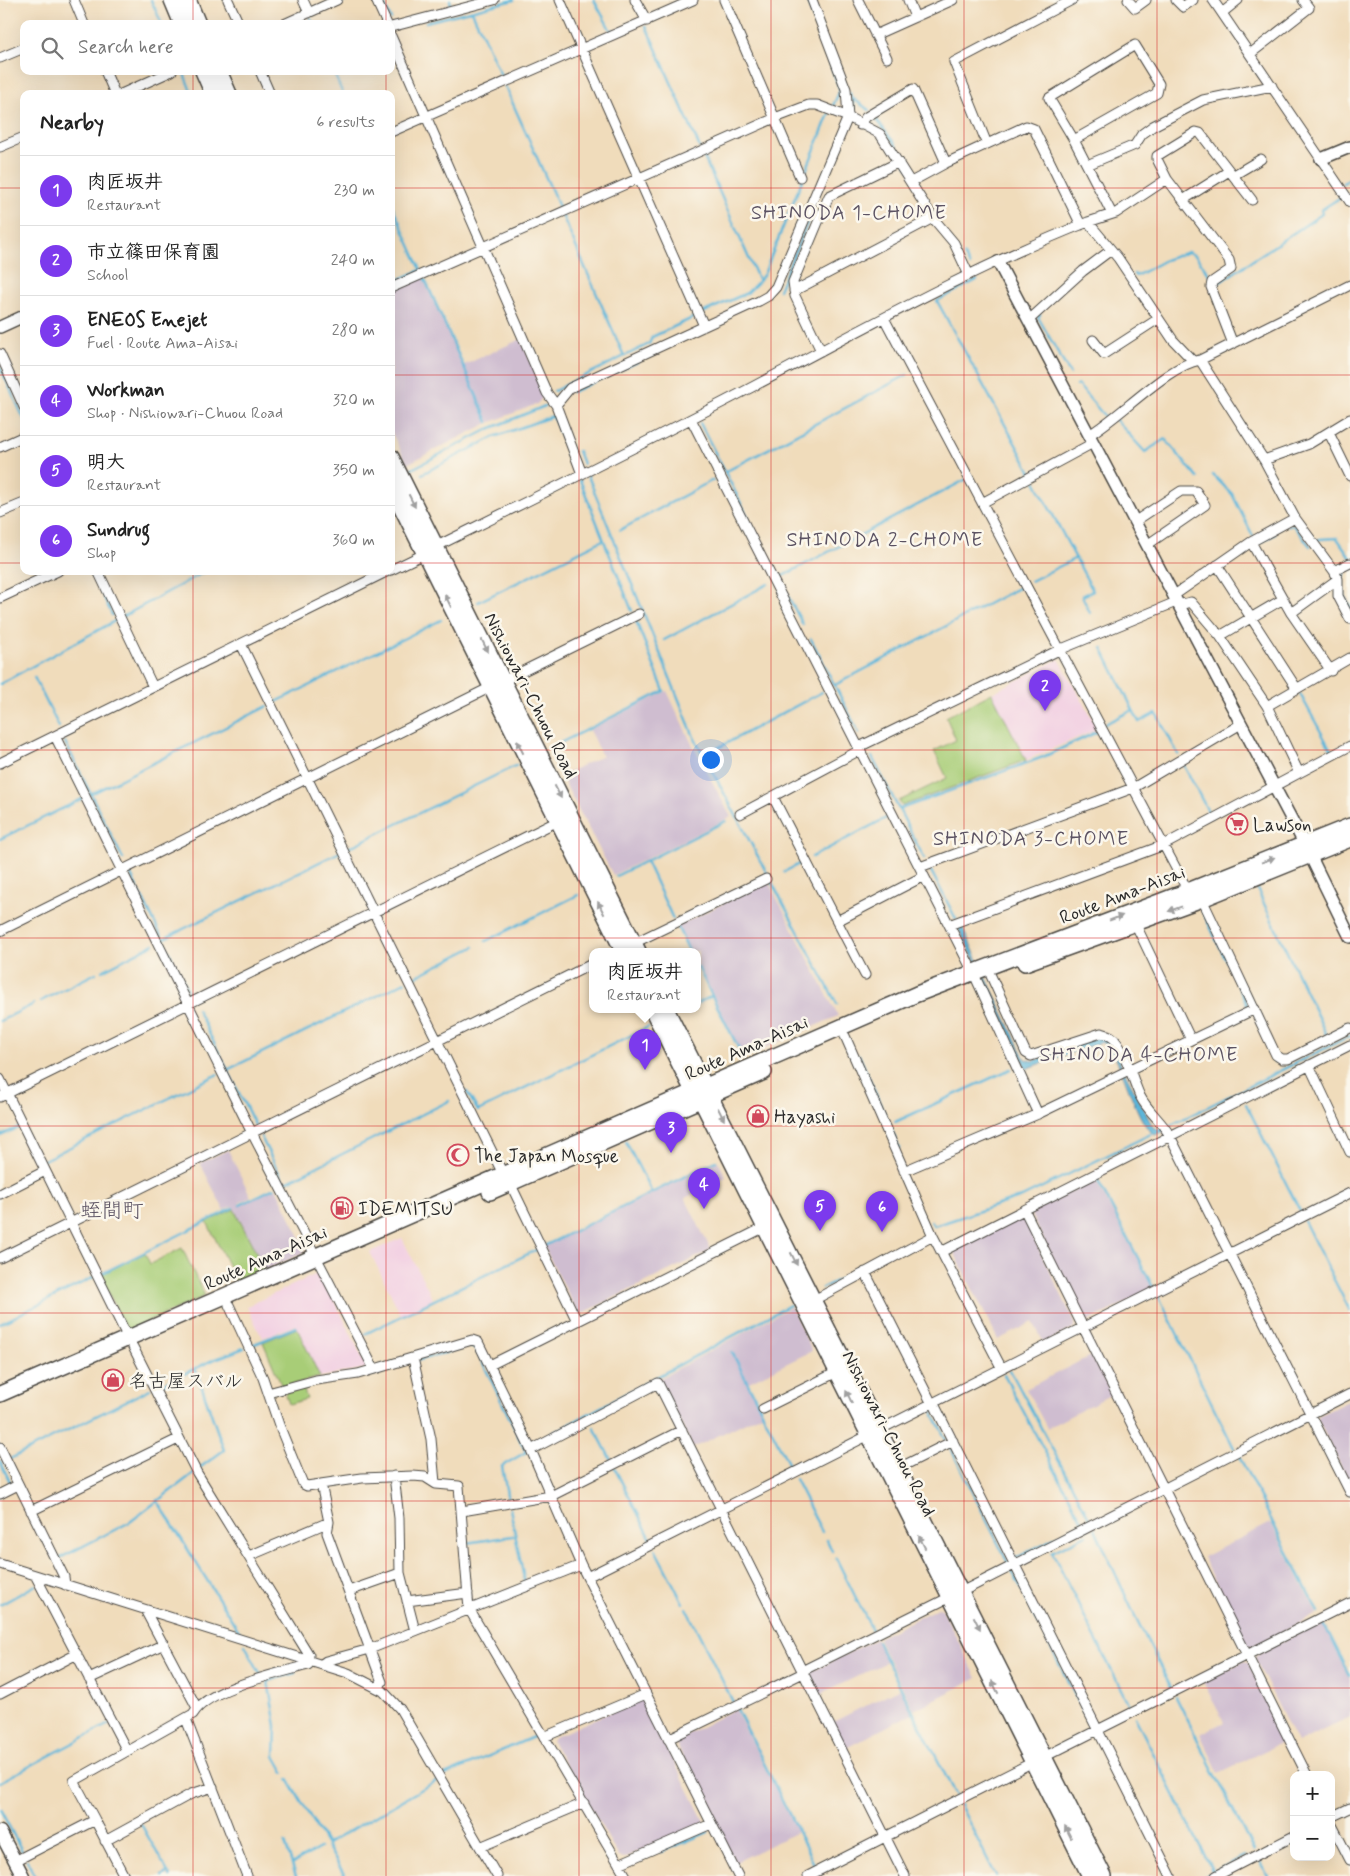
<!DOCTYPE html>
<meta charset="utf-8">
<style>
:root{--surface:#fff;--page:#f6f6f6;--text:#222;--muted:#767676;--line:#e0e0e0;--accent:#7c3aed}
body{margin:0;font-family:Mynerve,"Klee One",sans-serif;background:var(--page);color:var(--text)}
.controls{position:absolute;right:15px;bottom:15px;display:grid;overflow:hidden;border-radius:10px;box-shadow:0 5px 20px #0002}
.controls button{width:45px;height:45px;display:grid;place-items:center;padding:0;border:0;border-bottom:1px solid var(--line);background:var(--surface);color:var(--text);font:25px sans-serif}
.you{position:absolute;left:710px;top:759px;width:18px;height:18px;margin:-12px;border:4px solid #fff;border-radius:50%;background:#1a73e8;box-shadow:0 0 0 8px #1a73e833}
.badge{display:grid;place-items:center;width:32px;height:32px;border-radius:50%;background:var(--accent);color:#fff;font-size:16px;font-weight:700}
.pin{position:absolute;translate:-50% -41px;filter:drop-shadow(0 1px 2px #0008)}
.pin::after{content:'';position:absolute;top:26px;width:18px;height:15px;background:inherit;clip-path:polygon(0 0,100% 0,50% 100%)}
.popup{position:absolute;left:589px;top:948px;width:112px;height:65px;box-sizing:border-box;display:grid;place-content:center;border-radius:10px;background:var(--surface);filter:drop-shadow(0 1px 4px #0005);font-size:16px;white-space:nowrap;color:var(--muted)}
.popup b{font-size:19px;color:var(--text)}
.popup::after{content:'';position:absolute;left:50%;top:100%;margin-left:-10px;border:10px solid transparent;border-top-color:var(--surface)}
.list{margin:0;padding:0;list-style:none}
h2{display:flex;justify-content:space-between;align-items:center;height:65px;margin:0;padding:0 20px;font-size:21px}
h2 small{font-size:16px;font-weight:400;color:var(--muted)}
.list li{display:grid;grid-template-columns:32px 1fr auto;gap:15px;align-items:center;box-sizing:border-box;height:70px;padding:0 20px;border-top:1px solid var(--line)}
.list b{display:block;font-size:19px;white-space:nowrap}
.list p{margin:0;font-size:16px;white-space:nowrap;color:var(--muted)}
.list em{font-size:16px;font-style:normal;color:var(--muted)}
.icon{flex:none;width:28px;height:28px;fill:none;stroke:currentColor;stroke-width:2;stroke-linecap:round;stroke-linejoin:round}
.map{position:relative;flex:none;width:1350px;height:1876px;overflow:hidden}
.search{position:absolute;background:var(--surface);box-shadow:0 5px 20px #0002;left:20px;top:20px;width:375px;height:55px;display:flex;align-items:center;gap:12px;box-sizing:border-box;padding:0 18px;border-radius:10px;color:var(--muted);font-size:19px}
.panel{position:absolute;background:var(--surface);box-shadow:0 5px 20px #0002;left:20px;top:90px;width:375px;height:485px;border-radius:10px}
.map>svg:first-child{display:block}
.built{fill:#f2cfe2}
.industrial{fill:#cfbdd0}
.green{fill:#a8cd77;stroke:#6a7c51}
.water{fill:#5cb6da;stroke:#447082}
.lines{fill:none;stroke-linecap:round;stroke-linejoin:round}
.stream{stroke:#5cb6da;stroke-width:2.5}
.minor-casing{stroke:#494641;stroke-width:11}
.tertiary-casing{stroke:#494641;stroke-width:14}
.secondary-casing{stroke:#494641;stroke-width:15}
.primary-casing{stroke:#494641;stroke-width:18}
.minor{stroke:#fff;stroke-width:9}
.tertiary{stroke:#fff;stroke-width:11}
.secondary{stroke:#fff;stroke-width:12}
.primary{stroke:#fff;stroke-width:15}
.oneway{fill:#a0a0a0}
.grid{fill:none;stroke:#d62828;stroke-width:1;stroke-opacity:0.55}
.labels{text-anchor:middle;stroke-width:5;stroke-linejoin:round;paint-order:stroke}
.street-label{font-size:19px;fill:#2b2b2b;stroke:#fbf7ec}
.poi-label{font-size:19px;fill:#2b2b2b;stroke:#fbf7ec;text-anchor:start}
.neighbourhood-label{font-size:20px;letter-spacing:1px;fill:#5c5363;stroke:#fbf7ec}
.quarter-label{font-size:21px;fill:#5c5363;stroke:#fbf7ec}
</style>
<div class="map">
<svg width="1350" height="1876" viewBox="0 0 1350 1876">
<rect width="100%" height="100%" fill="#fbf7ec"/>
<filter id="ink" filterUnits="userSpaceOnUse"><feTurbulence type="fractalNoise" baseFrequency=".02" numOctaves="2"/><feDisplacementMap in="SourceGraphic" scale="10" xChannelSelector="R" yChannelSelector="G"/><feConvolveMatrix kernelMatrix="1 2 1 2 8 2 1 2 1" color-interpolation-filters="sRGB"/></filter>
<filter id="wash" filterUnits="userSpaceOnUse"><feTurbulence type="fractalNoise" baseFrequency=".0096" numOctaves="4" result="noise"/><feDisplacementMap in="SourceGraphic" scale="20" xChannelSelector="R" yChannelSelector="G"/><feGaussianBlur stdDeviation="1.12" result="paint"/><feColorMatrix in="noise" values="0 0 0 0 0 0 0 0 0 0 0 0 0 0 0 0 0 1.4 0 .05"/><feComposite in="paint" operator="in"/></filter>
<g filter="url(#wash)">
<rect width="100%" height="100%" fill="#f0dcbb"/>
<path class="built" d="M1059,659l39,70 -72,31 -34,-67z
M402,1238l31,61 -32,16 -31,-63z
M317,1274l6,2 44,92 -47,9 -24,-52 -34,13 -15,-32z"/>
<path class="industrial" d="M422,276l40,90 59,-27 24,56 -8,9 -51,20 -79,40 -16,-33v-142z
M667,691l23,49 41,77 -118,58 -52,-99 41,-20 -13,-26z
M768,881l70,135 -94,41 -46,-92v-14h-8l-12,-25z
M228,1150l23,47 -12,6 1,3 36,-18 30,61 -3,4 -38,17 -32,-64 -9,4 -24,-47z
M718,1161l8,16 -41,21 26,52 -132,65 -35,-68z
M1095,1179l58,110 -66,33 -5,-2 -52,-108z
M1023,1216l52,107 -1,5 -30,15 -11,-21 -35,18 -45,-90z
M791,1307l21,44 -65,32 15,31 -69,34 -34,-69z
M1092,1355l20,39 -65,34 -21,-39z
M1350,1400v85l-32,-65v-4z
M1271,1523l46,91 -65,34 -4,-1 -45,-90z
M938,1608l4,1 35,69 -63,32 -36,-72z
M1322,1621l28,57v39l-53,26 -42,-84 1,-4z
M876,1639l11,23 -68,33 -9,-18 1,-5z
M1244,1661l4,1 39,78 -68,33 -19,-39 24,-12 -21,-40z
M900,1688l13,25 -67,35 -13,-26z
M641,1699l3,3 60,119 -2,3 -79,34 -4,-1 -67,-116 2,-4z
M735,1709l62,123 -63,31 -59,-122z"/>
<path class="green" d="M992,693l34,67 -124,46 -3,-5 48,-23 -13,-27 22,-11 -10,-23z
M234,1209l31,61 -28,13 -30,-61z
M182,1248l23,48 -76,34 -4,-2 -25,-53 45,-22 5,11z
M297,1328l23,49 -38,10 -19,-45z
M303,1387l4,12 -18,5 -4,-12z"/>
<path class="water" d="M961,924l64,135 8,2 63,-24 6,-1 6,3 45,88 5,2 5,-2 2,4 -10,4c-23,-14 -31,-82 -54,-93l-75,27 -39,-85 -30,-58z"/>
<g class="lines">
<path class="stream" d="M151,0l10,22
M382,0l9,19
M450,0l1,6
M594,0l17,31 3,-1
M807,0l33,90 -8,18
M674,4l8,-4
M334,6l14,-6
M472,11l31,69
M310,17l3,7
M426,22l88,-22
M646,26l54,122
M183,71l9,23
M333,71l10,23
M505,86l55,123
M850,93l4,13 -2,8
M852,98l17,12
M874,116l21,28 18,32
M916,182l13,22
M1343,183l7,-5
M391,203l30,67 -30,13
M562,215l62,141
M964,255l6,11
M1134,274l2,2 29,-16 23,-8 8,4 15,21
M424,277l64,145
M977,280l-40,21 94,171
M759,281l5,-7 65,-160
M1217,284l105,-70 -1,-4 20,-13
M779,290l33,-78
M702,313l45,-20 12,-12 -56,-126
M1040,315l-2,2 32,57
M0,367l24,52
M1076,386l2,-1 28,33
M554,391l95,-47 3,-7 45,-21
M572,392l65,-30
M1115,419l30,33 20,-13 33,39
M700,423l49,96
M578,451l5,13
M410,470l79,-41 56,-23
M725,472l182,-97
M422,474l72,-37 59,-21 21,51
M1213,475l19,19 21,42
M588,476l106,261 143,267
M580,480l52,131
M1035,481l58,110 -11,5 8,17
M1288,526l5,-1 17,21
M620,530l93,-50
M755,532l48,93
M1316,541l4,-2 17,-1 13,19
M1261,542l14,-8
M1346,568c-7,14 -3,28 4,40
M92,571l20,44
M779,578l186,-98
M1031,581l45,-23
M478,602l125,-62
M811,639l48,94
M664,640l104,-56
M1102,648l37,74 17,-9 22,41
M34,677l25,50
M0,684l206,-113
M835,685l185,-98
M1300,694l32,58
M274,703l167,-83
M1105,724l28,-14
M65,742l58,117
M550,748l114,-57 -28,-70
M714,750l108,-58
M872,757l52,101
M1183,764l28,53
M91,794l177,-88
M900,809l143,-52 54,-25
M0,839l82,-40
M346,849l171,-84
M812,857l74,-39
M646,861l27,58
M931,871l25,48
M784,872l17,-9
M130,873l61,123
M616,876l110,-55
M1257,889l69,145
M1203,912l45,94
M678,928l11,23
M163,939l177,-87
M486,941l92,-46
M698,967l14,29
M102,971l52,-27
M411,979l63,-32
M41,1001l55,-28
M698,1003l14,-7 30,59
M197,1009l58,116
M683,1010l2,-1
M0,1021l34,-17
M859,1055l40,93
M1272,1056l3,6
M227,1070l178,-88
M467,1092l11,19 170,-84
M1246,1104l55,109
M895,1122l116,-53
M1167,1127l183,-91
M0,1136l20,-9
M261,1137l23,46 165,-82
M626,1142l26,51
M44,1160l174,-86
M1097,1179l56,108
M284,1183l13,28
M240,1205l34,-17
M931,1221l3,5 88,-29 131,-64
M1304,1221l46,90
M544,1246l172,-85
M101,1274l132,-66
M822,1288l30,-15
M1158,1295l76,153
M0,1324l94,-47
M365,1334l173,-85
M252,1345l44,-18
M732,1352l59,117
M416,1361l53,-15 7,3 50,103 -24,14 6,34
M195,1368l29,82 -26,19
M1010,1370l81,151
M373,1374l7,-2
M1004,1375l79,148 -67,35
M157,1387l58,-28 29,-11
M932,1411l14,29
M594,1427l18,35
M538,1441l252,-136
M950,1447l58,116
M1239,1456l79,156
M10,1459l140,-70
M0,1461l11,23
M614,1467l38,74
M795,1479l27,53
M157,1500l83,133
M510,1508l15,76
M1095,1529l38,83 38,76
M1086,1535l-34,17 78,155
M827,1540l5,11
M466,1543l47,-7
M655,1549l28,54
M60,1558l70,-36 64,-49
M836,1558l36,72
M1012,1571l76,150
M0,1605l36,-20
M686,1608l47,94
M1323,1622l27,53
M877,1641l79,155
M245,1645l16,30
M1176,1697l78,154
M737,1709l78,157
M1135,1717l78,155
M284,1772l-9,-16 1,-30 -8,-45 27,-8
M445,1775l93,-40
M288,1779l57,97
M0,1782l109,-58
M960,1805l36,71
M0,1809l22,42
M141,1824l29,52
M285,1843l11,33
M327,1844l109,-63
M661,1852l47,-20
M1259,1859l9,17
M27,1861l8,15
M292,1864l28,-16
M162,1876l6,-4
M1205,1876l40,-20"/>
</g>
</g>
<g filter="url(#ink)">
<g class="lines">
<g class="minor-casing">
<path id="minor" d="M74,0l10,24
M228,0l11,24
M303,0l6,13
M376,0l11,24
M560,0l144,326
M635,0l12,21
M724,0l76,177
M858,0l29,58
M908,0l7,17
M1128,0l7,8 11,-8
M1176,0l7,7 10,-7
M1213,0l137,202
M1222,13l16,-13
M284,24l53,-24
M391,27l103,-27
M875,35l78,-35
M391,36l156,357 9,12 26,69
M1250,54l59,-46 -6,-8
M0,58l24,-10
M105,71l10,23
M260,71l10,23
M121,94l51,-23
M860,125l6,-8 47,-28 33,74
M391,132l302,-132
M1074,140l83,-47 2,-9 -24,-39 -86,53 25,42 38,74
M987,144l-33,-82 118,-62
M0,147l24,-10
M1087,165l48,-20 7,-11 11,-8 50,-26 69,-14
M1234,175l27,-16
M1167,179l-10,-20v-3l39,-24 4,1 52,67
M911,182l35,-19 80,-37 8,3 47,96
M1183,200l46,-29
M1088,222l28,-9 51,-34 62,81 2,9 -19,13 -1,5 22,57
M391,288l384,-170 34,-13h8l31,12 32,17 53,84 21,25 15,32
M794,291l139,-73
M884,318l304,573
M1029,320l54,-49 28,-21
M1093,340l11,14 54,-35
M821,351l-26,-55 -2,-14 36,-86 70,-34
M0,354l24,53
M1200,360l64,100 31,58 39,53 4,8v17l12,23
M556,405l14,-17 189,-87 9,-5 8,-9 72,-170 -2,-28 -34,-89
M691,419l282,553 65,142 217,-105
M1329,433l21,43
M1089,435c31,-18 79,-70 111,-75l150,-75
M0,447l24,-11
M1264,460l45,-16 41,-25
M982,503l111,-60
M0,513l24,-10
M1134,522l47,-31h15l9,14 -58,40
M1251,542l40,71 40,58
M435,547c107,-53 215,-106 321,-162 109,-57 218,-118 332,-163l30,36 55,82 20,21
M1217,565l80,124
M391,570l33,-16
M98,571l55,116
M1334,571l16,-8
M1173,596l78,-54 44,-24
M0,598l58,-27
M1291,613l47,-34
M1220,636l63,-37
M241,644l262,530
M503,681l136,-67
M1267,706l83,-48
M55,736l197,397 122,236
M859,747l200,-97 117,-48
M0,763l388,-192
M1299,773l51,-27
M773,797l64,124 87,-45
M740,814l120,-64
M920,867l213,-79 108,-64
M1202,899l74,156 6,4h6l62,-31
M837,921l28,54
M1135,923l56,117
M949,925l215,-80 135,-72 -32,-67 -47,-70 -29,-34 -13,3
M0,931l491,-244
M634,943l132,-64
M991,976l35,77 5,3 70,-23c7,2 12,3 16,10 11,15 15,36 23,53 8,16 22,25 30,40l180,356
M845,1036l88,200 68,131
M1309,1065l41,87
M0,1079l128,259
M0,1097l558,-276
M904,1171l134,-57
M510,1183l67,138
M0,1194l45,-23
M1025,1211l282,564
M941,1252l409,-207
M0,1258l592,-294
M865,1272l66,130
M814,1300l119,-64
M229,1305l34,73 16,47 24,59 4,2 55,-8 51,-2 12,1 11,7 23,2 10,123 157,267
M413,1358l18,81 4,44
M490,1365l275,-138
M268,1393l48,-13 42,-6 114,-34 6,2 53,108 50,115 157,311
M933,1402l238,474
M763,1409l74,-37
M0,1447l64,130 1,8
M531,1450l127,-67 247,493
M899,1468l54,-27
M394,1476l5,42 1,55 15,58
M321,1484l8,38 -2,11 55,149 -4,6
M0,1494l18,-9
M551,1496l131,-66
M31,1511l147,-72
M462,1511l89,-15
M249,1556l80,-34
M0,1564l348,109 35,18 17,18 97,167
M35,1575l92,176
M587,1577l763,-384
M349,1591l51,-18
M961,1592l389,-198
M407,1601l61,-8
M145,1610l52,98
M322,1664l4,-3 44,-12 211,-84
M802,1671l148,-74
M89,1679l75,-35
M0,1694l77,-40
M186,1719l61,157
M544,1737l102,-43
M668,1739l135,-66
M1044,1757l306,-154
M1331,1817l19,-9
M95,1820l29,56
M1331,1823l19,37
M105,1841l86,-47 22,-7
M480,1847l104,-44
M15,1861l80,-41 -21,-39 119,-67c15,-26 87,-41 115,-49l1,-10 -112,-182 -64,-126
M619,1864l92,-40
M808,1876l225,-114
M1216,1876l78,-40"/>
</g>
<g class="tertiary-casing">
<path id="tertiary" d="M1321,159l29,-12
M998,262l307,583 45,92
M0,327l24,-11"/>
</g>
<g class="secondary-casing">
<path id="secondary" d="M0,1832l23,44"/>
</g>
<g class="primary-casing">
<path id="primary" d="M172,0l10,24
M188,0l10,24
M203,71l10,23
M219,71l10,23
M391,457l247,494
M391,486l232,465
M1025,963l177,-64 148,-60
M652,1009l41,82 8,9 389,776
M666,1009l438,867
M490,1192l274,-120
M0,1394l917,-400 271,-103 162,-65"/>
</g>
<use href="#minor" class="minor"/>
<use href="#tertiary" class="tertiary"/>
<use href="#secondary" class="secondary"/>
<use href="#primary" class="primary"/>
</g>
<defs><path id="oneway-solid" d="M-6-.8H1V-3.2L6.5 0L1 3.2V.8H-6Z" transform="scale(1.25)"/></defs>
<g class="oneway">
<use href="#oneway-solid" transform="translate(412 501) rotate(63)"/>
<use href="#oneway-solid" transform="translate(448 601) rotate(-117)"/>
<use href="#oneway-solid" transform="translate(485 646) rotate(63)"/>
<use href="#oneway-solid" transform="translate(520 747) rotate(-117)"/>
<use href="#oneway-solid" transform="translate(558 792) rotate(63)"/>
<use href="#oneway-solid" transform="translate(1268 860) rotate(-21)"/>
<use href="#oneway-solid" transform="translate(601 908) rotate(-117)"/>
<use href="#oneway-solid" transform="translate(1175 909) rotate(160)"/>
<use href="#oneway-solid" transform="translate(1116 918) rotate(-21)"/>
<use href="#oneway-solid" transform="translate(721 1114) rotate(63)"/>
<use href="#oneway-solid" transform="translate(794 1259) rotate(63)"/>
<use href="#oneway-solid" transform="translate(849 1397) rotate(-116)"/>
<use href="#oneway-solid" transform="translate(922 1542) rotate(-117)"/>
<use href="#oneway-solid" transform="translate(977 1623) rotate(63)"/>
<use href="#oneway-solid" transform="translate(995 1687) rotate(-117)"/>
<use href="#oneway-solid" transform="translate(1068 1832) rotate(-117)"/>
</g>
</g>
<path class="grid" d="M193,0v24M386,0v24M579,0v1876M771,0v1876M964,0v1876M1157,0v1876M193,71v23M386,71v23M0,188h24M391,188h959M0,375h24M391,375h959M0,563h24M391,563h959M193,571v1305M386,571v1305M0,750h1350M0,938h1350M0,1126h1350M0,1313h1350M0,1501h1350M0,1688h1350"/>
<defs>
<g id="supermarket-ring" transform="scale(1.125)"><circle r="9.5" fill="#fbf7ec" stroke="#d1495b" stroke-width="1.5"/><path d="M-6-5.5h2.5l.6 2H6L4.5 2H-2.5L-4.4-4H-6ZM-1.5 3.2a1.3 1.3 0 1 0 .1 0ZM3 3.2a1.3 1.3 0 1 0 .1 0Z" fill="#d1495b"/></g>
<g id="shop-ring" transform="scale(1.125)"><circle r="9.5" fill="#fbf7ec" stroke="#d1495b" stroke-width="1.5"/><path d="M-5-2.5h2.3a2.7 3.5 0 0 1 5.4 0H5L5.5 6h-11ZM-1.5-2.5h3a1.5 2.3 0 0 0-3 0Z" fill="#d1495b"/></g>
<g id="mosque-ring" transform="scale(1.125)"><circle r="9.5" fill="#fbf7ec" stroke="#d1495b" stroke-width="1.5"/><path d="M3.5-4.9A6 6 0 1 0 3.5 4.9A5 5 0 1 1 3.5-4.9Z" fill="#d1495b"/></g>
<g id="fuel-ring" transform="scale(1.125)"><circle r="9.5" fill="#fbf7ec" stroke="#d1495b" stroke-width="1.5"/><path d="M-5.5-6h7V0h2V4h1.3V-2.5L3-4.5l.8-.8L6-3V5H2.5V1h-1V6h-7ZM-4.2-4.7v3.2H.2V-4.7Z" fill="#d1495b"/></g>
</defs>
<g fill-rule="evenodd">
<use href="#supermarket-ring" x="1237" y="824"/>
<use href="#shop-ring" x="758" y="1116"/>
<use href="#mosque-ring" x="458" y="1155"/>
<use href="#fuel-ring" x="342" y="1208"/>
<use href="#shop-ring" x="113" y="1380"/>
</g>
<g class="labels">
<g class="street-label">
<text transform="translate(532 695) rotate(63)" y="7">Nishiowari-Chuou Road</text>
<text transform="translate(1122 894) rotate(-21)" y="7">Route Ama-Aisai</text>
<text transform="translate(746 1047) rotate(-24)" y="7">Route Ama-Aisai</text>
<text transform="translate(265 1257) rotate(-24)" y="7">Route Ama-Aisai</text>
<text transform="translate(890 1433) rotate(63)" y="7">Nishiowari-Chuou Road</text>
</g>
<g class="poi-label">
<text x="1253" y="831">Lawson</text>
<text x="774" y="1123">Hayashi</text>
<text x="474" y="1162">The Japan Mosque</text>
<text x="358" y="1215">IDEMITSU</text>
<text x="129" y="1387">名古屋スバル</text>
</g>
<g class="neighbourhood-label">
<text x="849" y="219">SHINODA 1-CHOME</text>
<text x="885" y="546">SHINODA 2-CHOME</text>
<text x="1031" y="845">SHINODA 3-CHOME</text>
<text x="1139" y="1061">SHINODA 4-CHOME</text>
</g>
<g class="quarter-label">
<text x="112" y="1217">蛭間町</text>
</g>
</g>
</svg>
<div class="controls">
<button>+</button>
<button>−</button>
</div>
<div class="you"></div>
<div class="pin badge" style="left:645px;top:1070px">1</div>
<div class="popup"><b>肉匠坂井</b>Restaurant</div>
<div class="pin badge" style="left:1045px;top:711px">2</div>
<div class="pin badge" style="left:671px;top:1153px">3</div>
<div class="pin badge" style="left:704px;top:1209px">4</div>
<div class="pin badge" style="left:820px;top:1231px">5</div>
<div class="pin badge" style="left:882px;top:1232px">6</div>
<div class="search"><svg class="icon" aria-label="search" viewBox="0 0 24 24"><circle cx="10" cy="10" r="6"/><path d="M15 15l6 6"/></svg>Search here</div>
<section class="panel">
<h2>Nearby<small>6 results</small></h2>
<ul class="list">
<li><span class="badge">1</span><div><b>肉匠坂井</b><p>Restaurant</p></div><em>230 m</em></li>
<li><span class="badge">2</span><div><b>市立篠田保育園</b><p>School</p></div><em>240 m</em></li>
<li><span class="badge">3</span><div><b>ENEOS Enejet</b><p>Fuel · Route Ama-Aisai</p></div><em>280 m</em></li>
<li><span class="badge">4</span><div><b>Workman</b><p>Shop · Nishiowari-Chuou Road</p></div><em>320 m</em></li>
<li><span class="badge">5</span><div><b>明大</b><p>Restaurant</p></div><em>350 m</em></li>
<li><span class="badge">6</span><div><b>Sundrug</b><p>Shop</p></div><em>360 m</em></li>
</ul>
</section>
</div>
